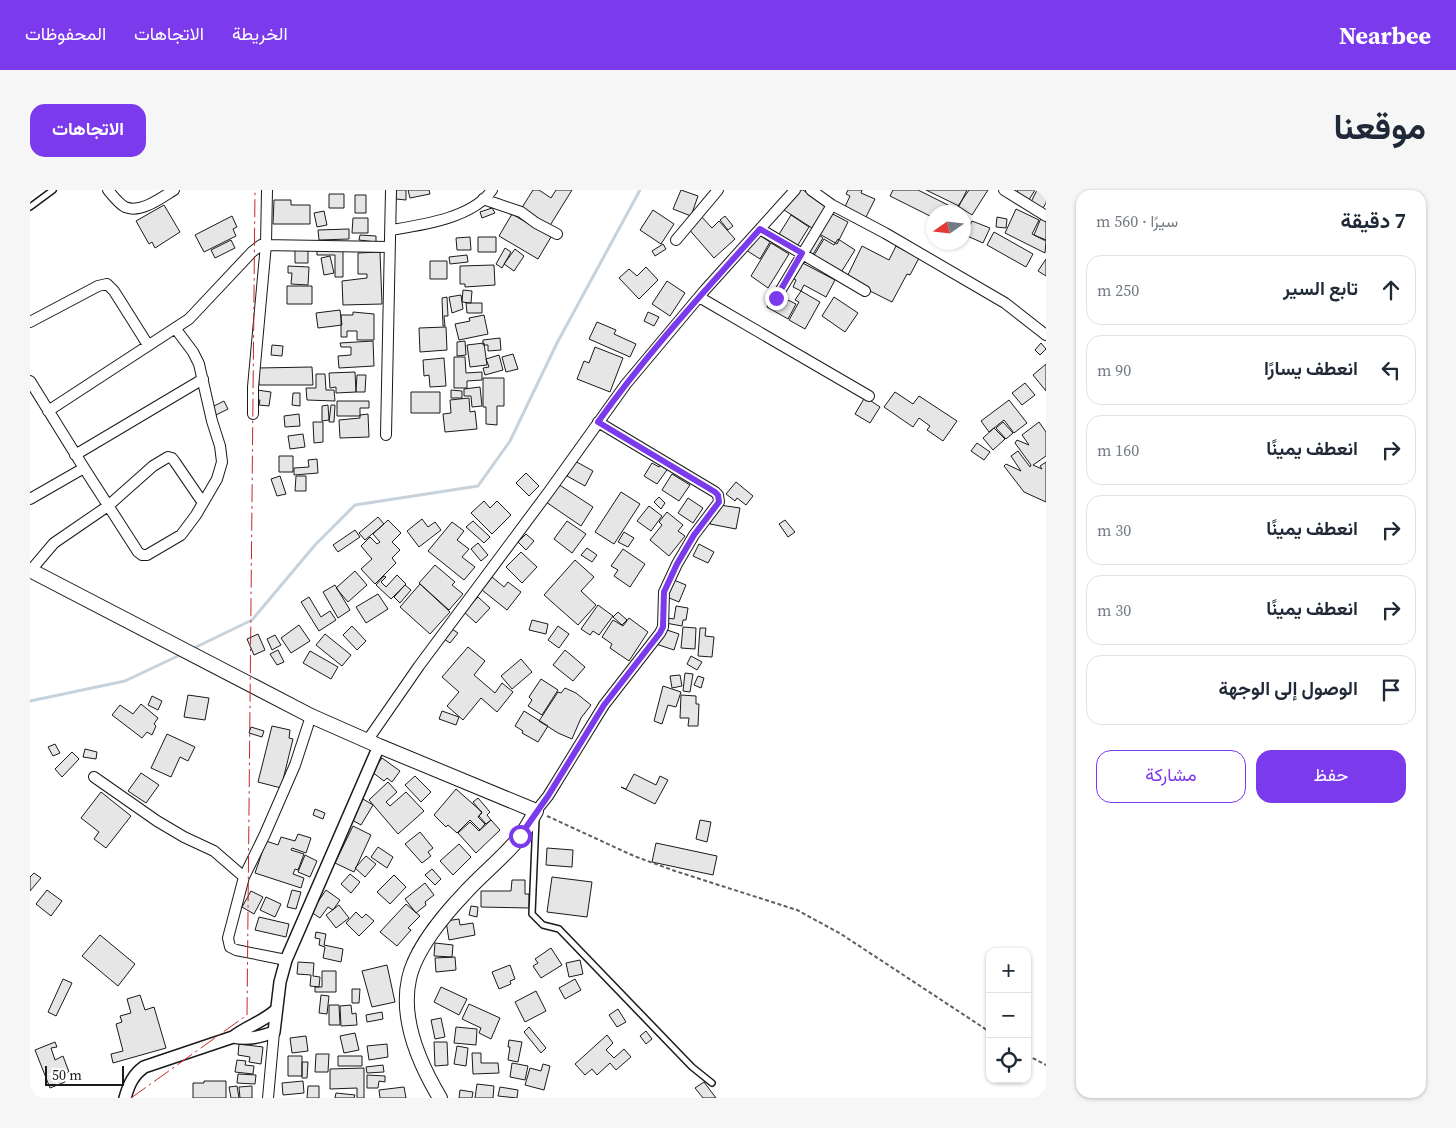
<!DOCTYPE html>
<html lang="ar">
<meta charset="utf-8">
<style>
:root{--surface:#fff;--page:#f6f6f7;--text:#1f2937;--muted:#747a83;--line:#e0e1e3;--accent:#7c3aed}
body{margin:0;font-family:"Source Serif 4",Vazirmatn,serif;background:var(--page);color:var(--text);direction:rtl}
.controls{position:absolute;right:15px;bottom:15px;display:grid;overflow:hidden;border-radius:10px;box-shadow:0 1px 4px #0004}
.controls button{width:45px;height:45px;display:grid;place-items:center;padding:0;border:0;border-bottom:1px solid var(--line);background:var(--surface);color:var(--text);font:25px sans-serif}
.compass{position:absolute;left:896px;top:15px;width:45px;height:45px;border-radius:50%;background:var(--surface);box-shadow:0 1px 4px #0004;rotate:256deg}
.scale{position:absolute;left:15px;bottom:12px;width:79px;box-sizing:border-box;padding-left:5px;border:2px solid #1a1a1a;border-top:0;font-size:14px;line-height:18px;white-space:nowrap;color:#1a1a1a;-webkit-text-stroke:4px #fff;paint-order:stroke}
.stop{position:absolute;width:15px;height:15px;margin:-11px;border:4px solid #7c3aed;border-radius:50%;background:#fff}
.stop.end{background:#7c3aed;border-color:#fff;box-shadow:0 1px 5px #0008}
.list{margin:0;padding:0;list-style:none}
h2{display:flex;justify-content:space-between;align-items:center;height:65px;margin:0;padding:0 20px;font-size:21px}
h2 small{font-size:16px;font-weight:400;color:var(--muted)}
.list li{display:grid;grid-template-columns:32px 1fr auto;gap:15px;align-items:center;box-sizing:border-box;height:70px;margin:0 10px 10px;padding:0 10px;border:1px solid var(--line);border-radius:15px}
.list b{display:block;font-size:19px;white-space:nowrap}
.list em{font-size:16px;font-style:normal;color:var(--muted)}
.actions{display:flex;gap:10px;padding:15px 20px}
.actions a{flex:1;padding:11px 0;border:1px solid var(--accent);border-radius:15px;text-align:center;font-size:18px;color:var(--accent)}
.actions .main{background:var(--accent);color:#fff}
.icon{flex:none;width:28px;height:28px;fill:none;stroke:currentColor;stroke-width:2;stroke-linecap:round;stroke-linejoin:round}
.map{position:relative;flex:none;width:1016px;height:908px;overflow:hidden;direction:ltr;border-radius:15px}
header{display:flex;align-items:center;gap:30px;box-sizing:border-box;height:70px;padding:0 25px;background:var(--accent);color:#fff}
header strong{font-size:24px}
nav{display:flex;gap:28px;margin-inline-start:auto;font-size:18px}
.intro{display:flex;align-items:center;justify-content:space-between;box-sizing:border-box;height:120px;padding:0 30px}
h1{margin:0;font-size:35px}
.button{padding:12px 22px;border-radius:15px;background:var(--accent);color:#fff;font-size:18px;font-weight:700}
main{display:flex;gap:30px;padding:0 30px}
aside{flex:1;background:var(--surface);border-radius:15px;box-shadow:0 1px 4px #0004}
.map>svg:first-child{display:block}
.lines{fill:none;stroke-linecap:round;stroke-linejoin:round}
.stream{stroke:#c6d2dc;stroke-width:3}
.building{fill:#e6e6e6;stroke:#1a1a1a}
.service-casing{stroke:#1a1a1a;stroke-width:8}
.minor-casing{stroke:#1a1a1a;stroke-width:12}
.tertiary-casing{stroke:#1a1a1a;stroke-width:14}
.secondary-casing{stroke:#1a1a1a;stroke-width:16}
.path{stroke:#5f5f5f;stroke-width:2;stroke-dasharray:4 2.5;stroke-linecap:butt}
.service{stroke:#fff;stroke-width:5}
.minor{stroke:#fff;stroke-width:10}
.tertiary{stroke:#fff;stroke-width:11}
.secondary{stroke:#fff;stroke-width:14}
.power{stroke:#c62828;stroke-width:1;stroke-dasharray:18 4 2.5 4;stroke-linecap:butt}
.route{stroke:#7c3aed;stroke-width:6}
</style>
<header>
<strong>Nearbee</strong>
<nav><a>الخريطة</a><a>الاتجاهات</a><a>المحفوظات</a></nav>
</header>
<div class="intro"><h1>موقعنا</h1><a class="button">الاتجاهات</a></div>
<main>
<aside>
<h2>7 دقيقة<small>سيرًا · 560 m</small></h2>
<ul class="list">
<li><svg class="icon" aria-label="ahead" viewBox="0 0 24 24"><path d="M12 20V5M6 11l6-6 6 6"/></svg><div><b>تابع السير</b></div><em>250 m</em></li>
<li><svg class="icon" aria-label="left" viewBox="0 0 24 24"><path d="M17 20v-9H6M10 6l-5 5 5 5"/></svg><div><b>انعطف يسارًا</b></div><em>90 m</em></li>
<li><svg class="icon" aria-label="right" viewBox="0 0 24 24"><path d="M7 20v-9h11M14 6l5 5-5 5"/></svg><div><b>انعطف يمينًا</b></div><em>160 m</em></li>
<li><svg class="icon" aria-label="right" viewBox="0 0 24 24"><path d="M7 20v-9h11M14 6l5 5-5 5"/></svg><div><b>انعطف يمينًا</b></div><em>30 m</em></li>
<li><svg class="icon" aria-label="right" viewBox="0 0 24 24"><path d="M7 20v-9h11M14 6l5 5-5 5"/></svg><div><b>انعطف يمينًا</b></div><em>30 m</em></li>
<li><svg class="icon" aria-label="arrive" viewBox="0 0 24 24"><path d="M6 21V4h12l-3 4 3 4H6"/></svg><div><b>الوصول إلى الوجهة</b></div></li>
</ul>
<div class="actions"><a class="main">حفظ</a><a>مشاركة</a></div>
</aside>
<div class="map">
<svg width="1016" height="908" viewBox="0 0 1016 908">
<rect width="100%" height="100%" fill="#fff"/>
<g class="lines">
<path class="stream" d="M162,459l60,-29 63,-75 40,-40 123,-19 32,-45 47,-98 83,-153
M0,511l95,-20 57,-27"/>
</g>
<path class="building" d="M366,0h10v10l-10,-1z
M378,0h21l1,4 -20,4z
M503,0h6l12,8 5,-8h16l-23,37 -28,-18z
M651,0l17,6 -7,20 -18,-7z
M767,0h6l23,16 -14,22 -28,-18z
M818,0h14l-1,3 14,6 -10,20 -21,-10 6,-13 -4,-2z
M863,0h25l44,22h-28v6l-44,-22z
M896,0h41l-8,16z
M939,0h19l-16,25 -14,-9z
M988,0h17l-8,13 -12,-8z
M1007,0l9,3v10l-4,7 -12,-6z
M299,4h15v14h-15z
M325,5h11v18h-11z
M244,10h17v5h19v19h-37z
M134,15l16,27 -25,16 -3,-6 -3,2 -13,-23z
M462,18l3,5 -13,5 -2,-6z
M986,19l23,11 -7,14 14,7 -1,12 -40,-20z
M623,20l21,14 -13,20 -21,-14z
M294,21l3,14 -10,2 -3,-14z
M797,21l21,11 -11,22 -21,-12z
M482,24l39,23 -13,22 -39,-23z
M670,25l12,13 7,-7 16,18 -21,19 -27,-31z
M761,25l18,12 -13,21 -18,-12z
M202,26l5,11 -4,2 3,7 -32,16 -9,-17z
M695,26l8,10 -5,4 -8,-10z
M967,27l10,2 -1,9 -10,-1z
M323,28h15v15h-16z
M1011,28l5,2v20l-12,-5z
M942,31l18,7 -7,15 -18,-8z
M319,39v10l-30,1 -1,-10z
M784,41l9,7 -11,18 -10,-7z
M964,42l39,22 -7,13 -39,-22z
M726,43l14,9 -10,17 -14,-9z
M330,45l16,1v6l-17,-2z
M440,47l1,13h-14l-1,-12z
M448,47h18v15h-18z
M794,49l10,6 4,-6 17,11 -15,24 -27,-17z
M201,50l4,8 -20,10 -4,-8z
M741,53l18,11 -21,34 -17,-12z
M633,54l3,5 -11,7 -3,-5z
M832,56l27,14 7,-14 23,12 -9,17 -3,-1 -15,28 -46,-23z
M475,58l6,4 -9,16 -6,-4z
M265,59h13v14h-13z
M485,59l9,7 -10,15 -10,-7z
M287,60h26v27h-8v-22h-18z
M350,62l2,52 -39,1 -1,-24 25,-3v-4h-9v-21z
M437,65l1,7 -18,2 -1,-7z
M300,66l4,17 -10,2 -3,-17z
M765,69l40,21 -9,17 -22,-12 -3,6 -8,-4 3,-7 -10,-5z
M1016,69v17l-8,-5z
M400,71h17v18h-17z
M464,75l1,20 -30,2v-3h-5v-18z
M258,76l21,1 -1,18 -17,-1 1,-11h-4z
M616,77l12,13 -19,19 -20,-21 10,-9 8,7z
M637,91l18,12 -15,23 -18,-12z
M257,96h25v18h-25z
M433,100l9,1 -1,12 -9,-1z
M771,101l19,11 -15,27 -16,-9 10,-18 -4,-2z
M745,102l7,4 -4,7 6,4 4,-7 8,4 -8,15 -21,-12z
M431,105l2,14 -11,4 -3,-16z
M417,107l1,19h-4l1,10h-2l-1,-28z
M804,107l24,16 -13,19 -23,-16z
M436,113h16v10h-15z
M310,120l2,15 -24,3 -2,-15z
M323,122l21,2v26h-17v-9h-10v6h-6v-22h12z
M618,122l11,5 -5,9 -10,-5z
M454,125l4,19 -29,6 -4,-16 15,-3 -1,-3z
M567,132l19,8 -2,4 22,10 -6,13 -41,-18z
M416,137l1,23 -27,2 -1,-24z
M470,148l1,12 -13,1v-6h-5v-5z
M343,151l1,25 -35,2 -1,-12 13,-1v-8h-10l-1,-4z
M435,151l1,14 -9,1v-14z
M454,153l3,22 -17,2 -3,-22z
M1011,153l5,6 -6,6 -5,-5z
M242,155l11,1 -1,10 -11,-1z
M565,157l28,11 -13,34 -33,-13 7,-18 5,2z
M483,164l5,15 -12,3 -4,-15z
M469,165l4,15 -18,5 -2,-7 6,-1 -3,-8z
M424,167h11l1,16 16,-1v8l-15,1v7h-13z
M414,168l2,28 -16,1 -1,-12 -5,1 -1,-16z
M1016,174v27l-13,-16z
M282,177l1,18h-54l-1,-17z
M325,182l1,20 -20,1v-6l-6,1 -1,-15z
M286,184h9l1,16h8l1,11 -28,-1 -1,-12h10z
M327,185h9l-1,17h-9z
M453,188h21v28h-7v19l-11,-1v-17h-3z
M995,193l10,12 -13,10 -10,-12z
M450,197l2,19 -10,1 -1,-11h-7v-7z
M227,200l14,2 -2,14 -10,-1 1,-5h-4z
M421,200l11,1v7h-11z
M381,202h29v21h-29z
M865,202l18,12 6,-8 38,25 -14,20 -16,-11 3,-4 -11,-8 -6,9 -29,-20z
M263,203h7v13l-8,-1z
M835,207l15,10 -10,16 -15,-9z
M439,208l1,14 5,-1 2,18 -32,3 -2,-18 8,-1 -1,-13z
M979,210l18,23 -13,10 -10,-13 -15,12 -8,-11z
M194,211l4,8 -12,6 -4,-8z
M307,211h32v7h-9v8h-23z
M298,215l1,15 -7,1v-15z
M301,215h4l-1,17h-5z
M269,224l1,12 -15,1 -1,-11z
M338,224l1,23 -29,1 -1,-18 21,-2v-3z
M283,232h10v20l-9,1z
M973,232l10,11 -7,6 -10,-11z
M1009,232l7,10v24l-13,9 9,4 -2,-3 6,-4v40l-22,-10 -20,-26 2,-2 15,7 -10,-15 7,-5 12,16 1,-2 -16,-22 2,-3 12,5 -7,-10z
M964,238l11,11 -12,11 -10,-12z
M273,244l2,13 -15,2 -2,-13z
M947,253l13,9 -6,8 -13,-9z
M249,266h14v16h-14z
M287,269l1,14 -24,2v-7l15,-1 -1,-7z
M545,271l18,10 -8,15 -18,-10z
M622,273l7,4 3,-4 7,4 -12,17 -13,-8z
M496,283l13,13 -10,10 -13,-13z
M642,284l18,11 -11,16 -17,-11z
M250,286l6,18 -9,2 -6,-17z
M266,286h10v15h-11z
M706,292l17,14 -7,9 -9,-7 -2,3 -9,-7z
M528,294l35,23 -12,19 -35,-24z
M591,302l19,12 -26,40 -19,-12z
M629,307l6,6 -4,6 -7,-7z
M658,308l15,10 -10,15 -15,-10z
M454,311l6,7 7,-7 14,14 -19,19 -21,-21z
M683,314l27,4 -4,21 -26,-5z
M619,316l13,10 -11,15 -14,-10z
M637,322l16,13 -5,6 7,5 -16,20 -19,-16 12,-15 -3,-3z
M348,327l6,7 -19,16 -6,-7z
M392,329l6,8 7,-5 6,8 -22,17 -12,-16z
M358,330l13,13 -9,9 8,8 -8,8 4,5 -21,21 -14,-15 11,-10 -11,-13 9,-9 7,7 3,-2 -7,-8z
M755,330l10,12 -7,5 -9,-13z
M443,331l17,16 -6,6 -18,-16z
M537,331l19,13 -14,19 -18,-14z
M422,332l12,9 -7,9 12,9 -7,8 13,10 -11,13 -36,-29z
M325,340l5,7 -22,15 -5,-7z
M594,342l10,6 -6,9 -10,-5z
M496,344l8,7 -8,9 -8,-8z
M448,353l10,12 -7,6 -10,-12z
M669,354l15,8 -6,11 -15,-7z
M557,358l10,7 -5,7 -11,-7z
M593,359l22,15 -15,23 -16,-11 4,-6 -7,-4z
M491,362l16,15 -15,16 -16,-16z
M545,370l19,17 -13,14 15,14 -18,20 -34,-30z
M405,375l20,17 -3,3 11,9 -14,16 -30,-27z
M325,381l12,14 -19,17 -12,-14z
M367,385l9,9 -15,15 -15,-14 8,-9 2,1 -5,5 5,5z
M462,387l12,10 4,-5 13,10 -14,18 -25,-20z
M644,390l12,5 -7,17 -12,-5z
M390,394l30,28 -20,22 -30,-27z
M305,395l15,25 -12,8 -15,-26z
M375,395l6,5 -11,13 -6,-6z
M348,404l10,15 -22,14 -10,-16z
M279,407l12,20 9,-6 6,9 -17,11 -18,-29z
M448,407l12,11 -14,15 -12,-11z
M568,415l15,11 -14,19 -6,-4 -3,4 -9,-6z
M646,416l12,2 -2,12h-3l-1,6 -22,-4 1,-5 13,2z
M588,422l9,8 -5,5 -9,-8z
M599,428l19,14 -19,29 -19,-13 2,-4 -10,-7 11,-17 10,6z
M502,430l16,4 -2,10 -17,-4z
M269,435l11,16 -19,12 -10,-15z
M322,436l14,15 -9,9 -14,-15z
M528,436l11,8 -10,14 -11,-8z
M653,437l13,1 -1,21 -14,-1z
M631,438l18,6 -5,16 -18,-6z
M670,438h6l-1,8 9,1 -2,20 -14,-1z
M422,439l6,4 -8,10 -6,-4z
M228,444l7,16 -11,5 -7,-16z
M295,444l26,21 -9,11 -26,-21z
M245,445l6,10 -9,5 -5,-11z
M438,457l17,14 -11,14 21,18 7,-10 11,9 -16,20 -16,-14 -18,22 -16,-14 12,-14 -17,-15z
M248,460l6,12 -7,3 -7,-11z
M535,460l20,17 -12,14 -20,-16z
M280,461l28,16 -7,12 -28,-16z
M661,466l11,6 -5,8 -10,-6z
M491,469l11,13 -20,17 -11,-13z
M655,483l8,1 -3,18 -7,-1z
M650,485l2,11 -10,2 -2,-12z
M668,486l6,2 -3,10 -7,-3z
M511,489l17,11 -16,25 -14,-9 4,-6 -3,-3z
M633,496l18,6 -5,15 -8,-2 -6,19 -8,-3z
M535,498l11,5 15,12 -10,13 -9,21 -14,-6 -19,-12 19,-29 3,1z
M158,505l21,3 -4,22 -21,-3z
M651,505l15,1v8h3l-1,22h-10l1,-8h-9z
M122,506l10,5 -4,9 -10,-5z
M111,514l17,14 -4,6 2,2 -4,9 -5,-3 -5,6 -30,-23 8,-10 13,9z
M412,521l17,6 -3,8 -17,-6z
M494,521l24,15 -10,16 -16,-9 1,-2 -8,-5z
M242,536l18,4 -1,8 4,1 -12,49 -23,-6z
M221,537l13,4 -2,6 -13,-4z
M137,544l28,13 -7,14 -8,-4 -9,20 -20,-9z
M25,554l5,9 -7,3 -5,-9z
M55,559l12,3 -1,7 -13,-2z
M42,562l7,7 -17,18 -7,-8z
M352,568l18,13 -8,11 -5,-4 -3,3 -12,-9z
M111,583l18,12 -13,18 -18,-12z
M604,584l22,11 4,-9 8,4 -13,24 -34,-17 5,2z
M385,586l16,16 -10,10 -16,-17z
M358,592l9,10 -11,10 4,4 16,-14 18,19 -26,23 -29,-34z
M426,599l26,23 -4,5 7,7 -5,6 -10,-10 -13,13 -9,-8 -2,2 -12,-12z
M71,602l30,24 -25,32 -12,-9 5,-7 -18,-14z
M448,608l12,14 -3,3 4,5 -5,4 -7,-8 3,-3 -9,-11z
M333,609l10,6 -12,20 -9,-5z
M285,619l10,4 -2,6 -10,-4z
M461,630l9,10 -24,23 -18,-20 12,-11 9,9z
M670,630l11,2 -4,20 -11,-3z
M323,636l18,9 -17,37 -19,-9z
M390,642l13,16 -5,4 3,4 -9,7 -17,-19z
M268,644l13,4 -5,15 -14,-5 -1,2 13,4 -6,16 -3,-1 -2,5 11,4 -3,10 -46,-15 11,-32 12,4 3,-8 14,4z
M626,653l61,13 -4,19 -61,-13z
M429,654l12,13 -18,18 -13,-14z
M348,657l15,10 -6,11 -16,-11z
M517,658l26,2 -1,17 -26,-2z
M275,665l12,6 -7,16 -12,-5z
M336,666l10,8 -11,13 -10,-9z
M402,679l9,10 -6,6 -10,-10z
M4,683l7,5 -11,13v-14z
M320,684l10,8 -9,11 -10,-9z
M364,685l12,12 -16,17 -13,-12z
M522,687l40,5 -5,35 -40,-5z
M482,690h13v14h4v14l-48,-1v-16h30z
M395,693l9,12 -9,7 1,3 -10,8 -11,-14z
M17,700l15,11 -11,15 -15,-12z
M262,700l9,2 -5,17 -9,-2z
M296,700l14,10 -7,10 -5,-3 -8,11 -9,-6z
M221,701l12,6 -9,17 -12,-7z
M236,707l15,7 -6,13 -15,-7z
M376,714l14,12 -12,12 3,2 -14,16 -17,-14z
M309,715l10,13 -13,10 -10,-13z
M441,716l7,1 -1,10 -8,-2z
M326,722l6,6 4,-4 8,7 -15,15 -13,-13z
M229,727l30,7 -3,13 -31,-7z
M429,729l1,6 13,-2 2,12 -26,5 -3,-19z
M286,742l10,2 -2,11 19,4 -2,13 -18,-4 2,-11 -6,-2 1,-6 -5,-1z
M70,745l35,29 -17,22 -36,-30z
M405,753l18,2 -1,12 -18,-1z
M521,758l11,17 -21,13 -8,-12 5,-3 -3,-4z
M425,767l1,13 -20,2 -1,-14z
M550,770l3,14 -14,3 -3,-14z
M268,772l16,1 -1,13 7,1 -1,10 -9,-1 1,-11 -14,-1z
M357,775l8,37 -23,5 -10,-36z
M480,775l5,14 -5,2 1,3 -12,5 -7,-17z
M292,781h14v21h-21v-5h7z
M33,789l9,4 -16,33 -8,-4z
M545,789l6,11 -16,9 -6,-11z
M411,797l26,12 -8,16 -25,-13z
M322,799h8l-1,14h-7z
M506,801l10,20 -21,11 -10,-20z
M110,805l5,15 9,-3 12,41 -53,15 -2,-9 12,-3 -7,-27 6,-2 -2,-6 11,-3 -4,-14z
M291,805l8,1 -2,18 -8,-1z
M439,814l31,14 -9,21 -12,-6 2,-5 -19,-9z
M299,815h10l1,20h-11z
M321,815l1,9 4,-1 1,12 -16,1 -1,-20z
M588,819l8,13 -9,5 -8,-12z
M352,822l1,7 -16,3 -1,-7z
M411,828l4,19 -10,2 -4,-19z
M426,837l21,2 -1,16 -22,-2z
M499,837l17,21 -5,5 -17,-21z
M616,841l6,8 -6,5 -6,-8z
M325,843l4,17 -15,3 -4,-17z
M577,845l6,8 -7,7 8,8 10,-9 7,8 -15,13 -6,-7 -13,12 -5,-6 -7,6 -10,-11z
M276,846l2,15 -16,2 -2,-15z
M479,850l13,2 -4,20 -10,-2 2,-13h-2z
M25,852l2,5 -6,1 4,12 8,-4 6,16 -6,2 2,8 -15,6 -15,-38z
M404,852h13l1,23 -13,1z
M209,854l24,3 -2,17 -12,-2 1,-5 -12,-2z
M357,854l1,13 -19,3 -2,-14z
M427,856l11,2 -2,18 -12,-2z
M442,863h9v10h17l1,10 -26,1z
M286,864h13l-1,18h-13z
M258,866h14v20h-14z
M308,866h24v10h-24z
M207,870l9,1 -1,4 9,1 -1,8 -18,-2z
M272,872h6l-1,16h-5z
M482,873l16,3 -3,14 -15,-3z
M513,874l7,2 -6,24 -19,-5 5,-17 11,3z
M353,875l1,7 -17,1 -1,-6z
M334,878v30h-7v-10l-27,1v-20z
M208,884l18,1 -1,9 -18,-1z
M337,885l18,1v6l-6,-1 -1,7h-11z
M174,891h22v17h-33v-15h11z
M273,891l1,12 -21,2 -1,-12z
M674,892l12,16h-13l-8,-10z
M447,894l17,2 -1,12h-18z
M207,896l2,12h-8l-2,-11z
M222,896v12h-12l-1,-11z
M278,896h11v12h-12z
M374,897l2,11h-26l-1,-8z
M470,897l18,3 -1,8 -19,-2z
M430,900l13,2 -1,6h-13z
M306,903l19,2 -1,3h-19z"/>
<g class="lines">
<g class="service-casing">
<path id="service" d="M0,17l23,-17
M506,629l-4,95 11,11 16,4 133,138 20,16"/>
</g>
<g class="minor-casing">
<path id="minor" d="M78,0c4,5 11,14 17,17 16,7 37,-10 49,-17
M781,0l21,15 53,28 120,70 41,32
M974,0l42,26
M453,9l38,13 15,11 21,11
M730,39l105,62
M361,40c31,-5 82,-12 101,-40
M646,50l42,-50
M669,107l170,99
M746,108l56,-93
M0,132l68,-36 9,-2 7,7 34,54
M0,191l54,87 54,84 4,3h5l34,-20 15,-20 21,-36 5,-17 -2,-16 -8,-25 -13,-57 -6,-12 -18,-24
M18,221l141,-92 63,-67 9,-7 128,2
M223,224v-27l13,-143 1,-54
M356,245l5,-245
M45,265l128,-76
M0,309l54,-31
M1,380l23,-27 54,-37 45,-40 15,-9 4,1 3,4 28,41
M337,551l52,-75 131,-176 76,-106 78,-93 91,-101
M64,587l63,44 27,16 30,14 30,26
M506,621l12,-15 56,-91 56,-72 3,-6 1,-35 13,-28 17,-29 25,-33 -1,-7 -3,-3 -117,-70
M256,770l-50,-10 -6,-3 -2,-9 16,-61 21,-43 30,-69 16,-49
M238,908l6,-66"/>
</g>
<g class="tertiary-casing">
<path id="tertiary" d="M203,847c15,3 27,0 41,-5l6,-50 6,-22 93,-214
M95,908c4,-14 8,-23 19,-31l89,-30c14,-11 30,-15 43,-27"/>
</g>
<g class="secondary-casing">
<path id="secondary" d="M0,380l281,146 68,30 157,65c-5,9 -10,18 -16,26 -17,21 -38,37 -56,57 -20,21 -49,56 -55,85 -9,41 10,84 31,119"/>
</g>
<path class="path" d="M517,626l87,40 41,15 122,39 44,24 149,98
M997,865l19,10"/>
<use href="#service" class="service"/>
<use href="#minor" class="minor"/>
<use href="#tertiary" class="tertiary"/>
<use href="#secondary" class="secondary"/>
<path class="power" d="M101,908l116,-83 8,-825"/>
</g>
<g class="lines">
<path class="route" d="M490,646l28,-40 56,-91 56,-72 3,-6 1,-35 13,-28 17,-29 25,-33 -1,-7 -3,-3 -117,-70c49,-69 106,-130 162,-193l42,24 -26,45"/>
</g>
</svg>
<div class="controls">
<button>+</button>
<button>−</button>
<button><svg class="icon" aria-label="locate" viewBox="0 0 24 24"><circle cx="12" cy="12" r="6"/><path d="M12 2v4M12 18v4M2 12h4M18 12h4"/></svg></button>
</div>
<svg class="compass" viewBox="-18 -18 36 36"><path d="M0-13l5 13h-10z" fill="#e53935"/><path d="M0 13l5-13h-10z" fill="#747a83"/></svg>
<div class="scale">50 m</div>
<div class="stop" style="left:490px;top:646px"></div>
<div class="stop end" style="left:746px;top:108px"></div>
</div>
</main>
